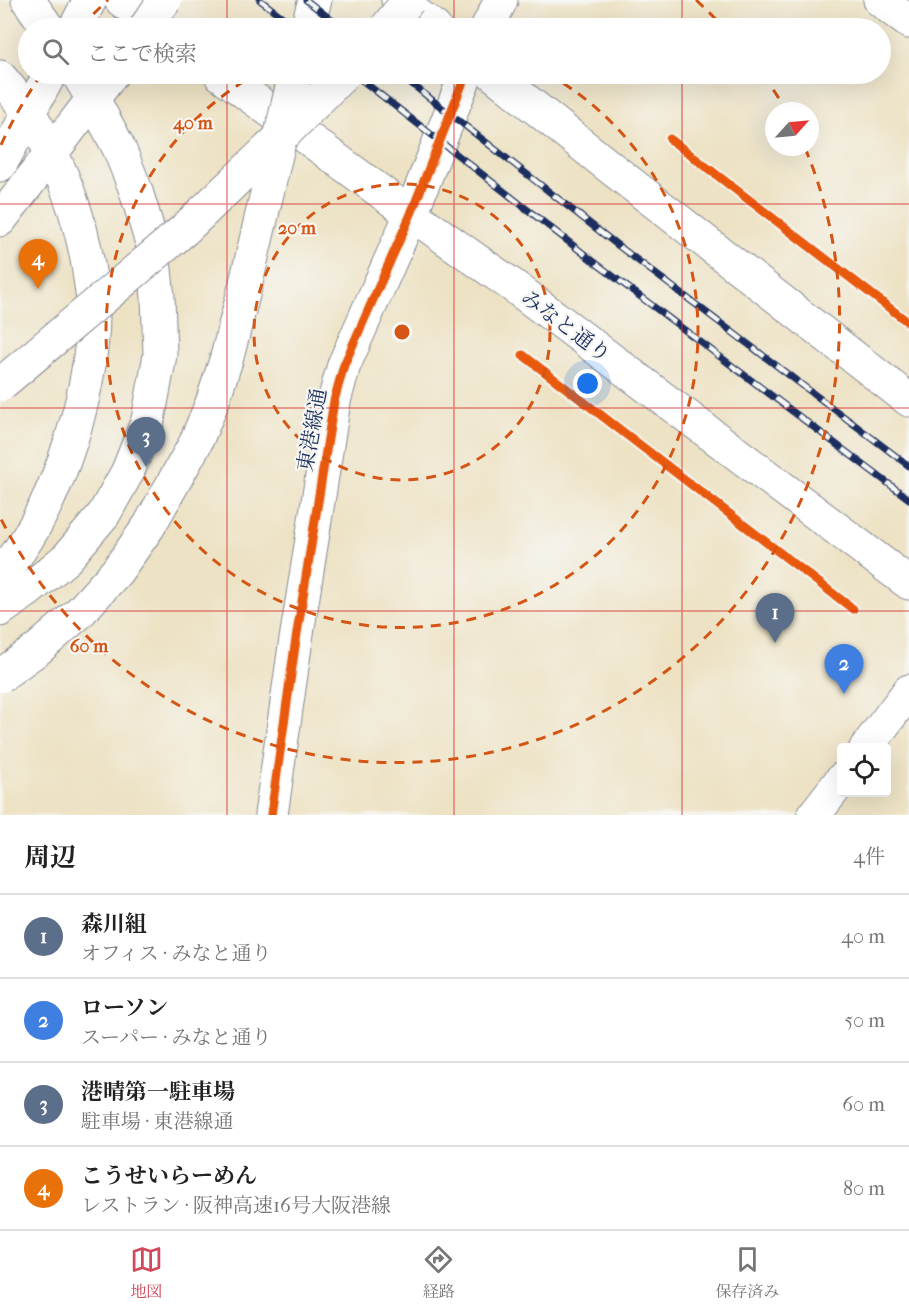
<!DOCTYPE html>
<html lang="ja">
<meta charset="utf-8">
<style>
:root{--surface:#fff;--page:#f2f2f2;--text:#222;--muted:#767676;--line:#e0e0e0;--accent:#d1495b}
body{margin:0;font-family:"IM FELL French Canon","Noto Serif JP",serif;background:var(--page);color:var(--text)}
.controls{position:absolute;right:18px;bottom:18px;display:grid;overflow:hidden;border-radius:6px;box-shadow:0 6px 24px #0002}
.controls button{width:54px;height:54px;display:grid;place-items:center;padding:0;border:0;border-bottom:2px solid var(--line);background:var(--surface);color:var(--text);font:30px sans-serif}
.compass{position:absolute;left:765px;top:102px;width:54px;height:54px;border-radius:50%;background:var(--surface);box-shadow:0 6px 24px #0002;rotate:63deg}
.you{position:absolute;left:588px;top:384px;width:21px;height:21px;margin:-15px;border:4px solid #fff;border-radius:50%;background:#1a73e8;box-shadow:0 0 0 9px #1a73e833}
.badge{display:grid;place-items:center;width:39px;height:39px;border-radius:50%;background:var(--accent);color:#fff;font-size:20px;font-weight:700}
.pin{position:absolute;translate:-50% -50px;filter:drop-shadow(0 2px 3px #0008)}
.pin::after{content:'';position:absolute;top:32px;width:21px;height:18px;background:inherit;clip-path:polygon(0 0,100% 0,50% 100%)}
.list{margin:0;padding:0;list-style:none}
h2{display:flex;justify-content:space-between;align-items:center;height:78px;margin:0;padding:0 24px;font-size:26px}
h2 small{font-size:20px;font-weight:400;color:var(--muted)}
.list li{display:grid;grid-template-columns:39px 1fr auto;gap:18px;align-items:center;box-sizing:border-box;height:84px;padding:0 24px;border-top:2px solid var(--line)}
.list b{display:block;font-size:22px;white-space:nowrap}
.list p{margin:0;font-size:20px;white-space:nowrap;color:var(--muted)}
.list em{font-size:20px;font-style:normal;color:var(--muted)}
.icon{flex:none;width:33px;height:33px;fill:none;stroke:currentColor;stroke-width:2;stroke-linecap:round;stroke-linejoin:round}
.map{position:relative;flex:none;width:909px;height:815px;overflow:hidden}
.search{position:absolute;background:var(--surface);box-shadow:0 6px 24px #0002;left:18px;right:18px;top:18px;height:66px;display:flex;align-items:center;gap:15px;box-sizing:border-box;padding:0 21px;border-radius:33px;color:var(--muted);font-size:22px}
.sheet{height:414px;background:var(--surface)}
nav{display:flex;justify-content:space-around;align-items:center;box-sizing:border-box;height:84px;border-top:2px solid var(--line);background:var(--surface);font-size:16px;color:var(--muted)}
nav a{display:grid;justify-items:center;gap:3px}
nav .on{color:var(--accent)}
.map>svg:first-child{display:block}
.lines{fill:none;stroke-linecap:round;stroke-linejoin:round}
.minor-casing{stroke:#848891;stroke-width:35}
.highway-casing{stroke:#848891;stroke-width:35}
.minor{stroke:#fff;stroke-width:33}
.highway{stroke:#fff;stroke-width:33}
.rail-casing{stroke:#1b2f5e;stroke-width:7}
.rail{stroke:#f6f6f2;stroke-width:4.5;stroke-dasharray:14;stroke-linecap:butt}
.highway-bridge-casing{stroke:#848891;stroke-width:35;stroke-linecap:butt}
.highway-bridge{stroke:#fff;stroke-width:33}
.cycleway-casing{stroke:#f6f6f2;stroke-width:13}
.cycleway{stroke:#e8590c;stroke-width:9}
.grid{fill:none;stroke:#d62828;stroke-width:1.5;stroke-opacity:0.55}
.ring{fill:none;stroke:#d45514;stroke-width:3;stroke-dasharray:10 8}
.labels{text-anchor:middle;stroke-width:4.5;stroke-linejoin:round;paint-order:stroke}
.street-label{font-size:21px;fill:#1b2f5e;stroke:#f6f6f2}
.centre{fill:#d45514;stroke:#f6f6f2;stroke-width:3}
.ring-label{font-size:18px;text-anchor:middle;font-weight:bold;fill:#d45514;stroke:#f6f6f2;stroke-width:4.5;stroke-linejoin:round;paint-order:stroke}
</style>
<div class="map">
<svg width="909" height="815" viewBox="0 0 909 815">
<rect width="100%" height="100%" fill="#f6f6f2"/>
<filter id="ink" filterUnits="userSpaceOnUse"><feTurbulence type="fractalNoise" baseFrequency=".0167" numOctaves="2"/><feDisplacementMap in="SourceGraphic" scale="12" xChannelSelector="R" yChannelSelector="G"/><feConvolveMatrix kernelMatrix="1 2 1 2 8 2 1 2 1" color-interpolation-filters="sRGB"/></filter>
<filter id="wash" filterUnits="userSpaceOnUse"><feTurbulence type="fractalNoise" baseFrequency=".008" numOctaves="4" result="noise"/><feDisplacementMap in="SourceGraphic" scale="24" xChannelSelector="R" yChannelSelector="G"/><feGaussianBlur stdDeviation="1.35" result="paint"/><feColorMatrix in="noise" values="0 0 0 0 0 0 0 0 0 0 0 0 0 0 0 0 0 1.4 0 .05"/><feComposite in="paint" operator="in"/></filter>
<g filter="url(#wash)">
<rect width="100%" height="100%" fill="#ede2c4"/>
</g>
<g filter="url(#ink)">
<g class="lines">
<g class="minor-casing">
<path id="minor" d="M880,0l29,22
M487,28l14,-28
M866,748l43,-57
M271,815l24,-169 39,-245 10,-36 67,-151 55,-140
M814,815l28,-36"/>
</g>
<g class="highway-casing">
<path id="highway" d="M28,0l20,28
M121,0l38,28
M398,0l37,28
M75,28l15,-28
M307,28l8,-28
M220,74l191,140 105,74 393,295
M493,74l118,94 298,232
M0,77c13,15 28,33 38,51 26,45 45,98 52,150 1,9 3,18 3,27 1,53 -11,106 -29,156 -15,41 -34,81 -64,114
M0,165l50,-91
M0,220l112,-146
M0,610l27,-19 40,-33 37,-44 24,-43 20,-51 12,-65 -2,-58 -6,-54 -17,-55 -16,-40 -25,-47 -16,-27"/>
</g>
<use href="#minor" class="minor"/>
<use href="#highway" class="highway"/>
<g class="rail-casing">
<path id="rail" d="M260,0l37,28
M306,0l36,28
M354,74l243,190 312,235
M399,74l217,170 293,222"/>
</g>
<use href="#rail" class="rail"/>
<g class="highway-bridge-casing">
<path id="highway-bridge" d="M145,28l20,-28
M386,28l23,-28
M0,385l184,-155 99,-95 61,-61
M0,676l39,-28 41,-36 37,-41 32,-45 46,-82 17,-41 15,-46 18,-70 50,-213"/>
</g>
<use href="#highway-bridge" class="highway-bridge"/>
<g class="cycleway-casing">
<path id="cycleway" d="M670,139l239,184
M523,355l330,254
M271,815l24,-169 39,-245 10,-36 67,-151 55,-140"/>
</g>
<use href="#cycleway" class="cycleway"/>
</g>
</g>
<path class="grid" d="M227,0v28M454,0v28M682,0v28M227,74v741M454,74v741M682,74v741M0,204h909M0,408h909M0,611h909"/>
<g class="ring">
<circle cx="402" cy="332" r="148"/>
<path d="M548 74A296 296 0 1 1 256 74"/>
<path d="M1 145A443 443 0 0 1 41 75M81 27A443 443 0 0 1 108 0M696 0A443 443 0 0 1 723 27M763 75A443 443 0 0 1 786 110M805 148A443 443 0 0 1 1 519"/>
</g>
<g class="labels">
<g class="street-label">
<text transform="translate(566 326) rotate(37)" y="7">みなと通り</text>
<text transform="translate(312 430) rotate(-80)" y="7">東港線通</text>
</g>
</g>
<circle cx="402" cy="332" r="9" class="centre"/>
<g class="ring-label">
<text x="193" y="129">40 m</text>
<text x="297" y="234">20 m</text>
<text x="89" y="652">60 m</text>
</g>
</svg>
<div class="controls">
<button><svg class="icon" aria-label="locate" viewBox="0 0 24 24"><circle cx="12" cy="12" r="6"/><path d="M12 2v4M12 18v4M2 12h4M18 12h4"/></svg></button>
</div>
<svg class="compass" viewBox="-18 -18 36 36"><path d="M0-13l5 13h-10z" fill="#e53935"/><path d="M0 13l5-13h-10z" fill="#767676"/></svg>
<div class="you"></div>
<div class="pin badge" style="left:775px;top:643px;background:#5c6f8a">1</div>
<div class="pin badge" style="left:844px;top:694px;background:#3f7fe0">2</div>
<div class="pin badge" style="left:146px;top:467px;background:#5c6f8a">3</div>
<div class="pin badge" style="left:38px;top:289px;background:#e8710a">4</div>
<div class="search"><svg class="icon" aria-label="search" viewBox="0 0 24 24"><circle cx="10" cy="10" r="6"/><path d="M15 15l6 6"/></svg>ここで検索</div>
</div>
<section class="sheet">
<h2>周辺<small>4件</small></h2>
<ul class="list">
<li><span class="badge" style="background:#5c6f8a">1</span><div><b>森川組</b><p>オフィス · みなと通り</p></div><em>40 m</em></li>
<li><span class="badge" style="background:#3f7fe0">2</span><div><b>ローソン</b><p>スーパー · みなと通り</p></div><em>50 m</em></li>
<li><span class="badge" style="background:#5c6f8a">3</span><div><b>港晴第一駐車場</b><p>駐車場 · 東港線通</p></div><em>60 m</em></li>
<li><span class="badge" style="background:#e8710a">4</span><div><b>こうせいらーめん</b><p>レストラン · 阪神高速16号大阪港線</p></div><em>80 m</em></li>
</ul>
</section>
<nav>
<a class="on"><svg class="icon" aria-label="map" viewBox="0 0 24 24"><path d="M3 6l6-2 6 2 6-2v14l-6 2-6-2-6 2zM9 4v14M15 6v14"/></svg>地図</a>
<a><svg class="icon" aria-label="directions" viewBox="0 0 24 24"><path d="M12 3l9 9-9 9-9-9zM9 14v-3h6M13 9l2 2-2 2"/></svg>経路</a>
<a><svg class="icon" aria-label="saved" viewBox="0 0 24 24"><path d="M7 4h10v16l-5-4-5 4z"/></svg>保存済み</a>
</nav>
